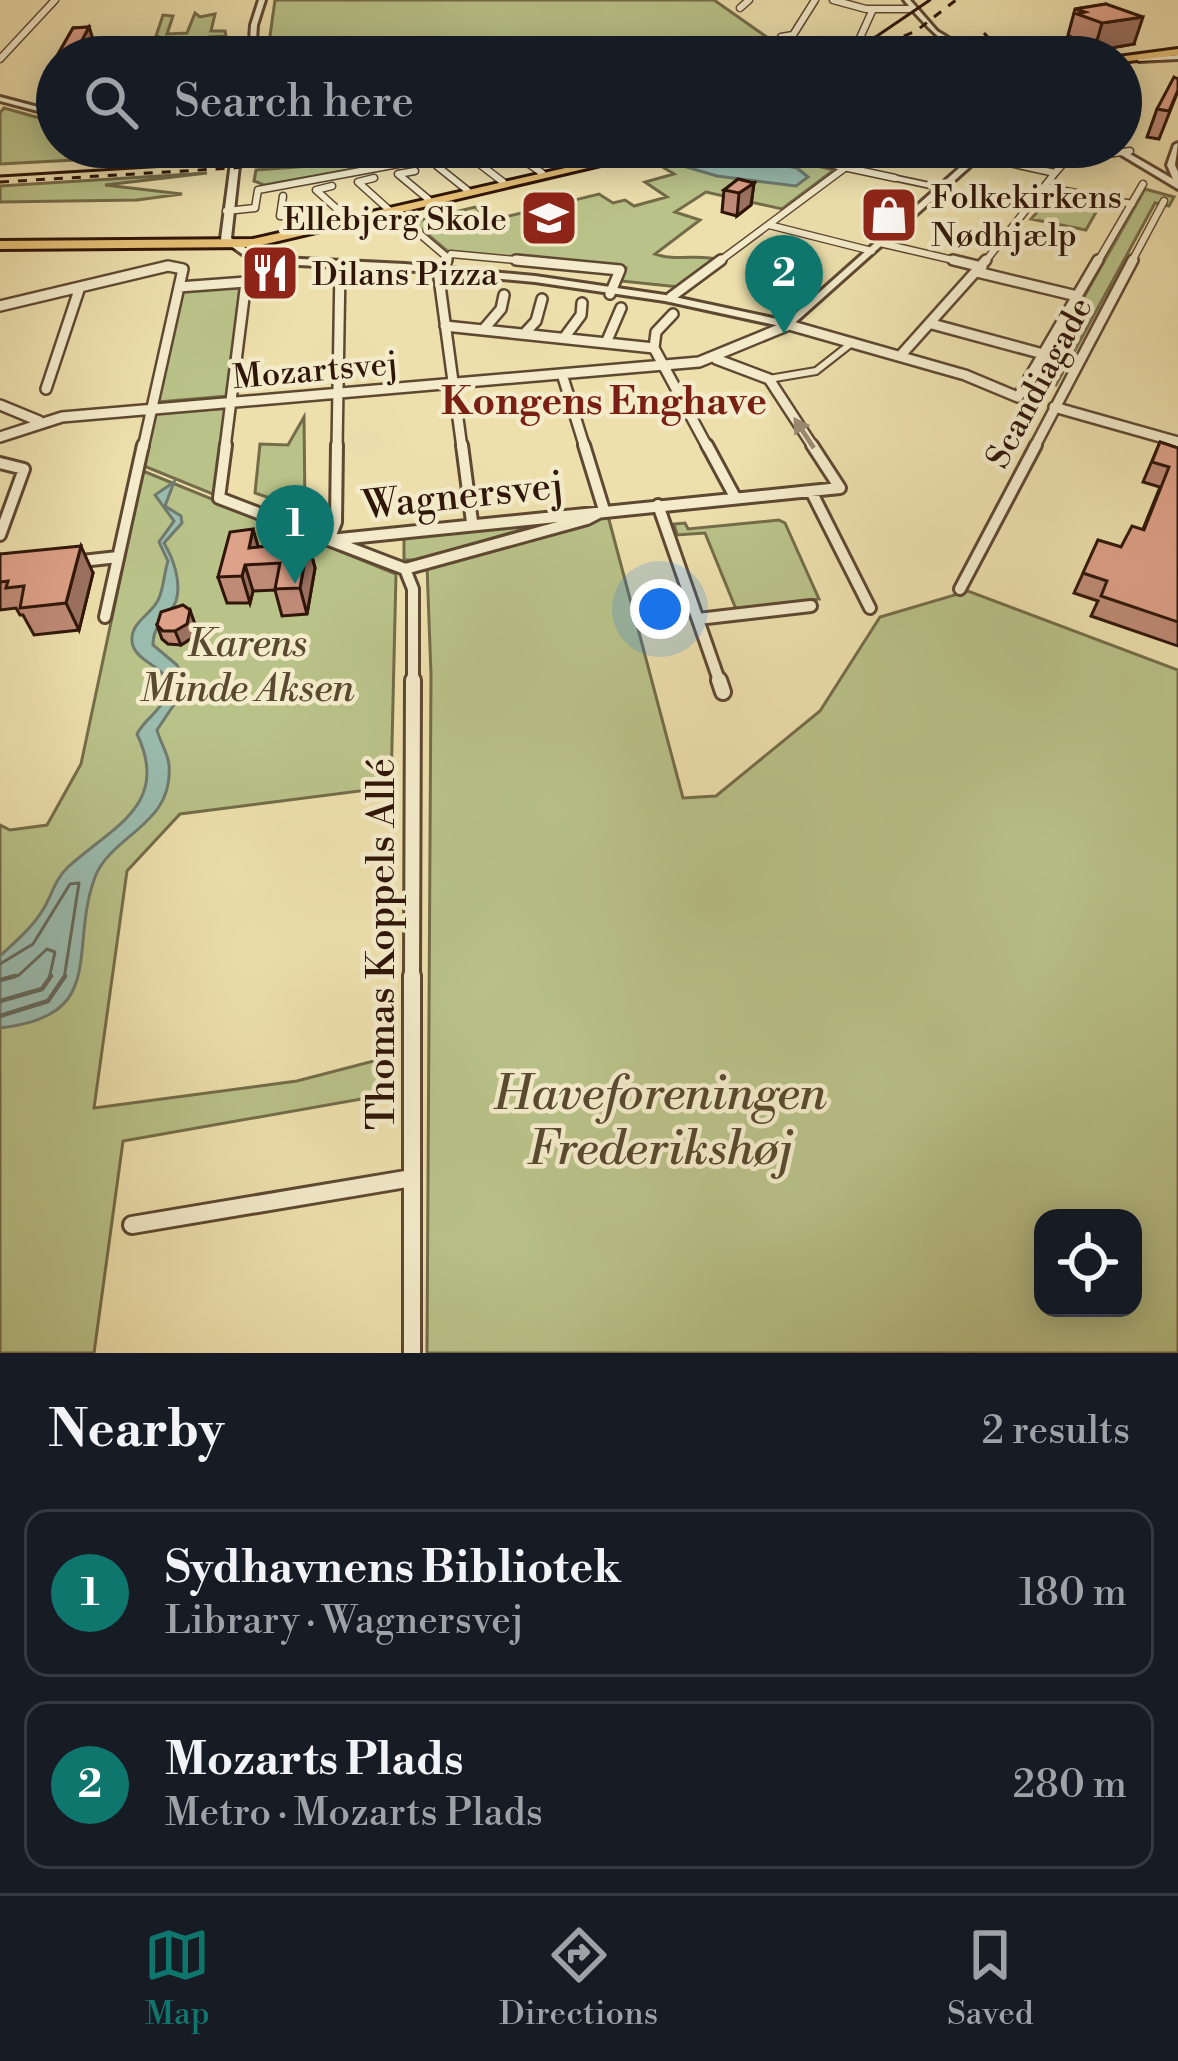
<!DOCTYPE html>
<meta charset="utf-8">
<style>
:root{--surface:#171b24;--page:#242831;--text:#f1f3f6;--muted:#9ea1a6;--line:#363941;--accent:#0f766e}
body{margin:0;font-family:"Libre Bodoni",serif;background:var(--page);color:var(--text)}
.controls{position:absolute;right:36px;bottom:36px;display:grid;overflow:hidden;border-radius:24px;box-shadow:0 6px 30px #0003}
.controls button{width:108px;height:108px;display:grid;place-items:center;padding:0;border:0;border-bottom:3px solid var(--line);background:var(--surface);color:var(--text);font:60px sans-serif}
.you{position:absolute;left:660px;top:609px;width:42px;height:42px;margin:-30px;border:9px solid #fff;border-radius:50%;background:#1a73e8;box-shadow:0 0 0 18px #1a73e833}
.badge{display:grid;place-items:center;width:78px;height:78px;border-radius:50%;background:var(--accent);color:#fff;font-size:39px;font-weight:700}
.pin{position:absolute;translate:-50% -99px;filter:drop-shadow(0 3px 6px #0008)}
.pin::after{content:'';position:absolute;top:63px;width:42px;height:36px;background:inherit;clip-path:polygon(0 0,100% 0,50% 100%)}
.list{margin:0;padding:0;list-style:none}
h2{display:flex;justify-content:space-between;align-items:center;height:156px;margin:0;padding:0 48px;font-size:51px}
h2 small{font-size:39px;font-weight:400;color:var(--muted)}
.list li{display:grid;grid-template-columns:78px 1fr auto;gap:36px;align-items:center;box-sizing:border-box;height:168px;margin:0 24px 24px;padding:0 24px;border:3px solid var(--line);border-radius:24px}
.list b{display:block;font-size:45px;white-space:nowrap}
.list p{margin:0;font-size:39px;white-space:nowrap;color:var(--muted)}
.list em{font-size:39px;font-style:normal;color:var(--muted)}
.icon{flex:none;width:66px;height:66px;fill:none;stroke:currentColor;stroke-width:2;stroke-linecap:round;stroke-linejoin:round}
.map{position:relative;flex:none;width:1178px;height:1353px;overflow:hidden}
.search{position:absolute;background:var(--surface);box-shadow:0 6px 30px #0003;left:36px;right:36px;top:36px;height:132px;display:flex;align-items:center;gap:30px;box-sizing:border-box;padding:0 42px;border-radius:66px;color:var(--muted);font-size:45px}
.sheet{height:540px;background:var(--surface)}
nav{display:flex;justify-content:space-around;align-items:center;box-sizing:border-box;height:168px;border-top:3px solid var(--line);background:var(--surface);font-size:33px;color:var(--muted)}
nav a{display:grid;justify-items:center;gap:6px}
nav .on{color:var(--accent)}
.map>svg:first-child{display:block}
.green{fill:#b9c289;stroke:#746c49;stroke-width:3;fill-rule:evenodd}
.water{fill:#9abcaf;stroke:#707a6d;stroke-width:3}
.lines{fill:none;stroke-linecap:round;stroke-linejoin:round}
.shore-far1{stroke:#65695c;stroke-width:3}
.shore{stroke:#65695c;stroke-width:4.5}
.pedestrian-far1-casing{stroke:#5f4832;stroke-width:8}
.pedestrian-casing{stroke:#5f4832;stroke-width:10}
.minor-far4-casing{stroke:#5f4832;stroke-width:9}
.minor-far3-casing{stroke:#5f4832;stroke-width:14}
.minor-far2-casing{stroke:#5f4832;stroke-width:16}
.minor-far1-casing{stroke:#5f4832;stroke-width:20}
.minor-casing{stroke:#5f4832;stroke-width:22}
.tertiary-casing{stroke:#5f4832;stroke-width:6}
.primary-casing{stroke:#301609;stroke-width:6}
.pedestrian-far1{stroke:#f3ebca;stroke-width:4.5}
.pedestrian{stroke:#f3ebca;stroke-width:6}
.minor-far4{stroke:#f3ebca;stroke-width:6}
.minor-far3{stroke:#f3ebca;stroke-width:9}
.minor-far2{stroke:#f3ebca;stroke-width:10}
.minor-far1{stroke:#f3ebca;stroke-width:14}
.minor{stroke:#f3ebca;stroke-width:16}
.tertiary{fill:#f3ebca;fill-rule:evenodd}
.primary{fill:#e6c076;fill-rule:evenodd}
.tram{stroke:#301609;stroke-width:3}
.rail{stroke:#301609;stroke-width:3;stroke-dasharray:9 9;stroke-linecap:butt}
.wall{fill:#bf8a76;stroke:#301609;stroke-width:3}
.shaded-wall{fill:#9b7160;stroke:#301609;stroke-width:3}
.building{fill:#dea189;stroke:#301609;stroke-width:3}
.oneway{fill:#9b8b73}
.labels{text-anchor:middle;stroke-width:9;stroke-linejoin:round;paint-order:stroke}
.far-poi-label{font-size:33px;fill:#301609;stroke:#f3ebca;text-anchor:start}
.far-street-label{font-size:33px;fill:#301609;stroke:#f3ebca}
.far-quarter-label{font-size:39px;font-weight:bold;fill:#7a1f14;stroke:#f3ebca}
.street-label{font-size:39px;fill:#301609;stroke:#f3ebca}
.park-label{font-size:39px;font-style:italic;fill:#594a2f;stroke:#f3ebca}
.near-park-label{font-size:48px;font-style:italic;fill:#594a2f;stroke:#f3ebca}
</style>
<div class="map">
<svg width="1178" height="1353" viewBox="0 0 1178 1353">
<rect width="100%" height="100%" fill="#ede0ad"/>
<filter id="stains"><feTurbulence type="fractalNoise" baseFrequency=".00167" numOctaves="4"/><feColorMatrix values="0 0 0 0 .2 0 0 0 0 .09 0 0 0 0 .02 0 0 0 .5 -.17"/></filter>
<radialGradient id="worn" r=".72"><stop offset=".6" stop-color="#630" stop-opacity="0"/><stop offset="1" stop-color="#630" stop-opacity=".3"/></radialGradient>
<path class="green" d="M275,0h439l57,40 -142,9 4,8h-366z
M195,13l5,4 15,-3 -4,17h14l1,5 -17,1 -6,20h-54l6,-16 10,-2 -9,-3 7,-21 10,1 -6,18 20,-1z
M4,108l53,15v24h59l-4,11 -112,6v-51z
M448,147h28l-212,38 -10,-4 2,-11 109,-8z
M698,147h37l99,23 -52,39 -76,-17 -31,20 25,8 -45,34c22,8 43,-1 65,6l-41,27 -58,-6 5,-13 -179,-17 -34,-29 62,-15 18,13 106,-26 14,9 12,-3 9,6 33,-9 -22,-15 29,-8 -26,-16z
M207,173l-102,12 77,9 -45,6 -137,2v-16z
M1145,189l29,8 -5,9 -14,-3 -99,182 -19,-5z
M1052,195l48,10 -14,25 -55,-11z
M242,283l-14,113 -70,6 25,-114z
M227,408l-12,87 -71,-29 12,-52z
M304,417l1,93 -50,-17 5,-49 28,1z
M143,471l253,103 -5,213 -211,27 -53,57 -33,237 203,-27 92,-24 -5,38 -261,46 -29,212h-94v-528l10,5 37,-5 34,-61z
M608,516l75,282 33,-2 104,-85 60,-94 88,-26 210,79v683h-751l4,-678 -4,-109zM1043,1218h90v90h-90z
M779,520l6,3 34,76 -83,10 -31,-76 -28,2 -3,-11 11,-1 3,6z
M547,522l-128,38h-15v-28z"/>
<path class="water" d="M704,149l93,19 11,9 -12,9 -79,-10 -54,-16z
M174,482l-9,24 16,10 1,7 -18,20c9,15 18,39 12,58 -7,18 -23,21 -23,44l24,20 6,13 -6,22 -20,30c3,12 11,23 12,35 5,60 -57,69 -74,112 -27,73 14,139 -95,151v-72c16,-15 33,-29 44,-48 8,-14 12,-30 24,-41 44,-40 103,-62 69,-133 7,-14 23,-23 29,-37 13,-28 -26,-31 -33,-51 -7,-23 20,-31 26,-48 5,-12 5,-25 9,-37l-9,-19 15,-21 -19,-26z"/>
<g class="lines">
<path class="shore-far1" d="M0,964l33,-20 37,-60 9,-1 -15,96
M4,979l15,-4 28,-26 8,3 -6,27"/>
<path class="shore" d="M0,980l15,-4
M0,1001l42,-12 9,-13
M0,1016l48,-15 17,-25"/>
<g class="pedestrian-far1-casing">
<path id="pedestrian-far1" d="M895,178l47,10"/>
</g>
<g class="pedestrian-casing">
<path id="pedestrian" d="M769,379l47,-8 37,-29"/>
</g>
<g class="minor-far4-casing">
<path id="minor-far4" d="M833,0l33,9h46
M740,8l9,-8
M793,35l-4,5 -8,-3z
M793,35l22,-35
M962,55l90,-13 37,15
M811,57l48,-17 14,-31
M0,59l55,-59
M552,147l26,17
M750,147l145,31
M935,147l120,26 12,-14
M512,152l30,21
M473,159l30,23
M1029,164l101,-13
M437,166l30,24
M415,171l-17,3 30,25
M374,178l-16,4 30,27
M332,186l-16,4 31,28
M1045,187l87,17
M283,196l-3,20 15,1 10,11
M226,211l29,-3 3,-18 232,-43
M394,212l54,46
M769,225l103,26
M880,243l86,20
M448,258l3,-4 97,9
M446,263l2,-5
M717,263l129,-96
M984,263l71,-90
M1097,263l46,-79
M1131,263l33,-62"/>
</g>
<g class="minor-far3-casing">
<path id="minor-far3" d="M447,260l-8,18 23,170
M516,260l104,10 -10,24
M953,260l29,7
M977,272l100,24
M179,287l67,-5
M671,297l50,-37
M0,306l168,-40 15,3 -40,179
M932,324l111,30
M445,326l209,22 54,100
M483,330l18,-21 3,-14
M524,334l12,-13 6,-22
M564,338l17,-23 1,-12
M606,343l15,-35
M654,348l2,-16 17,-18
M901,355l85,-95
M716,359l53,20 45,69
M562,374l23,74
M46,389l34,-102
M0,405l39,16
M1054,407l124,35
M0,437l62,-20 637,-55 90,-37 176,50 53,22 80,-137
M225,448l21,-166 25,-21
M337,448l3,-180
M1034,448l99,-188"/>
</g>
<g class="minor-far2-casing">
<path id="minor-far2" d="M226,445l-7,53 186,71 182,-50 17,-9 -20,-65
M462,445l10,77
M707,445l28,52
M0,463l24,6 -24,66
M811,491l59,117
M658,505l62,178
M329,540l7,-18 1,-77
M330,540l510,-52 -28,-43
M73,562l45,-5
M405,569l8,20v94
M960,589l76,-144
M105,617l38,-172
M698,619l113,-13"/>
</g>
<g class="minor-far1-casing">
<path id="minor-far1" d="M719,680l4,12
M412,979l1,-299"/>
</g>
<g class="minor-casing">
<path id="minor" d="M132,1225l280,-47
M412,1353v-377"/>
</g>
<g class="tertiary-casing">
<path id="tertiary" d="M259,0h6l-8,25 -2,32h-6l2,-32z
M904,0h6l27,31 43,26c-32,-5 -56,-33 -76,-57z
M1178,55v4l-39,2 -3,-2z
M0,97l57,15v4l-57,-15z
M1178,143l-3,22 3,7v17l-70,-42h10l55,32 -6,-14 7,-20z
M233,147h8l-10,91 23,16 26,4 125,6 130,12 130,19 122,26 196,-174h9l-203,181 -124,-27 -130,-19 -130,-12 -128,-6 -29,-6 -27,-19z"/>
</g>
<g class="primary-casing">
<path id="primary" d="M1178,49v6l-57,7v-5h-3z
M658,147h19l-424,100 -253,2v-8l253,-2z"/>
</g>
<use href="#pedestrian-far1" class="pedestrian-far1"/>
<use href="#pedestrian" class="pedestrian"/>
<use href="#minor-far4" class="minor-far4"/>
<use href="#minor-far3" class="minor-far3"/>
<use href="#minor-far2" class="minor-far2"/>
<use href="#minor-far1" class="minor-far1"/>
<use href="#minor" class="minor"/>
<use href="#tertiary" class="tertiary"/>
<use href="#primary" class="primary"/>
<path class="tram" d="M829,57l48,-21 53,-36
M0,176l234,-14 122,-15"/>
<path class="rail" d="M984,33l11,12
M854,57l62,-26 40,-31
M1121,130l7,4
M0,182l233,-14 166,-21"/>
</g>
<path class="wall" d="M1106,4l28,40 -40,7 -25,-10 1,-5 -2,-1 7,-26z
M89,27l6,19 -6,11h-32v39h-6l-6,-19 28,-49z
M1178,91l-19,48 -12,-2 10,-28z
M754,183l-3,22 -14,11 -15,-4 2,-22z
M1160,442l18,6v198l-87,-30 7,-15 -24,-8 24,-53 23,7 22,-18 17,-42 -17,-5z
M308,542l7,26 -8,46 -25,2 -7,-26 -22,1 -3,12h-23l-9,-26 40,-30z
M0,554l93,19 -14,57 -45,5 -11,-20h-3l-4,-7 -16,2z
M195,624l-3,14 -11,7 -13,-1 -6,-5 -5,-14z"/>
<path class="shaded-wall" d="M1143,17l-9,27 -40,7 8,-28z
M89,27l6,19 -6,11h-16z
M754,183l-3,22 -14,11 2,-23z
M253,529l8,27 -12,-8z
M308,542l7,26 -8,46 -7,-26z
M81,546l12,27 -14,57 -13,-27z
M245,565l8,26 -3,12 -8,-27z
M190,610l5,14 -3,14 -11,7 -6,-14z"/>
<path class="building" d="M1106,4l37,13 -41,6 -25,-9 8,-2 -10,-3z
M89,27l-16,30h-16v19l-12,1 28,-49z
M1174,77l4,2v11l-9,21 -12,-2z
M738,179l16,4 -15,10 -15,-3z
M1160,442l18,6v174l-77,-26 6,-15 -24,-8 15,-33 23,7 11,-21 12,4 25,-63 -17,-5z
M253,529l-4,19 59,-6 -8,46 -25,1 5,-26 -35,2 -3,11 -24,1 12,-45z
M81,546l-15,57 -46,5 4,-22 -18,2 2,-7 -8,1v-28z
M183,605l7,5 -3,14 -12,7h-12l-6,-6 4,-13z"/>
<defs><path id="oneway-solid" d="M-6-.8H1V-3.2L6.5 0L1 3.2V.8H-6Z" transform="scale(3)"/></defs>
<use class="oneway" href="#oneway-solid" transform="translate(804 433) rotate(-123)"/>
<defs>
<g id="shop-square" transform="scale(3)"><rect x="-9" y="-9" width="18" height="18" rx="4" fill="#8f2418" stroke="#f3ebca"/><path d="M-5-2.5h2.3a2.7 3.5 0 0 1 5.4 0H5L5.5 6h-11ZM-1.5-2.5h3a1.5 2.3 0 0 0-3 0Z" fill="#fff"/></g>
<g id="school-square" transform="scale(3)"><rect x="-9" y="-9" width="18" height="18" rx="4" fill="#8f2418" stroke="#f3ebca"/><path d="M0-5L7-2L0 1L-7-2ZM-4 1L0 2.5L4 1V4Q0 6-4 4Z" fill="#fff"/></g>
<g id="restaurant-square" transform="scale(3)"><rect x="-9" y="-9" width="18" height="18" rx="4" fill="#8f2418" stroke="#f3ebca"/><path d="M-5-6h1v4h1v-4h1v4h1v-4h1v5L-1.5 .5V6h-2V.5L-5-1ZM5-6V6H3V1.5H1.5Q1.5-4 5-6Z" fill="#fff"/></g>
</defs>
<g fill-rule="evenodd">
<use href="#shop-square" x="889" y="215"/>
<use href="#school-square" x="549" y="218"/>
<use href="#restaurant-square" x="270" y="273"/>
</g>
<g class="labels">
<g class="far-poi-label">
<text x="931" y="208">Folkekirkens<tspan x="931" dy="38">Nødhjælp</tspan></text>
<text x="507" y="230" text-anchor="end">Ellebjerg Skole</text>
<text x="312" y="285">Dilans Pizza</text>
</g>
<g class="far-street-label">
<text transform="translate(315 369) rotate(-5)" y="12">Mozartsvej</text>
<text transform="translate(1038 382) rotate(-62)" y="12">Scandiagade</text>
</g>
<g class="far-quarter-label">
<text x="604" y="414">Kongens Enghave</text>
</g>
<g class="street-label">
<text transform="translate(463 494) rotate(-6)" y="14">Wagnersvej</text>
<text transform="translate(380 944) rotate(-90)" y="14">Thomas Koppels Allé</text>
</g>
<g class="park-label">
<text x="247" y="656">Karens<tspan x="247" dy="45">Minde Aksen</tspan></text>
</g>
<g class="near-park-label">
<text x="660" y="1109">Haveforeningen<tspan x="660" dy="55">Frederikshøj</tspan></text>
</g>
</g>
<rect width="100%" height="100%" filter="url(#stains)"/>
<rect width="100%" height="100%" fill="url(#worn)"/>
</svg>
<div class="controls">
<button><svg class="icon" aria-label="locate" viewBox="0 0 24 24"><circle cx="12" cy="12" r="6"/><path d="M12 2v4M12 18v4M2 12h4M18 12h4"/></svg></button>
</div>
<div class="you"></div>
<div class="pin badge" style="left:295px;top:584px">1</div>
<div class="pin badge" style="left:784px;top:334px">2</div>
<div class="search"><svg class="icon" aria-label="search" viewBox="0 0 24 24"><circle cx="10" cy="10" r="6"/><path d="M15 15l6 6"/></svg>Search here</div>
</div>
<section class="sheet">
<h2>Nearby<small>2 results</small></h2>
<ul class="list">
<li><span class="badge">1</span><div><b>Sydhavnens Bibliotek</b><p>Library · Wagnersvej</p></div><em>180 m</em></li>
<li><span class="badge">2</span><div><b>Mozarts Plads</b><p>Metro · Mozarts Plads</p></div><em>280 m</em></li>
</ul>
</section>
<nav>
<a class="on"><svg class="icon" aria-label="map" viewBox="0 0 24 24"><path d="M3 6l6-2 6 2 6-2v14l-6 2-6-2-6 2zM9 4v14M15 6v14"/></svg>Map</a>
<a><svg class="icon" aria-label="directions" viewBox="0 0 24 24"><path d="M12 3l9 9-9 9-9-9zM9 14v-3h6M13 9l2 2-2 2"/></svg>Directions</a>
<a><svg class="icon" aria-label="saved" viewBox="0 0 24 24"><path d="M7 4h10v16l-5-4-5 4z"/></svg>Saved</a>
</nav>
